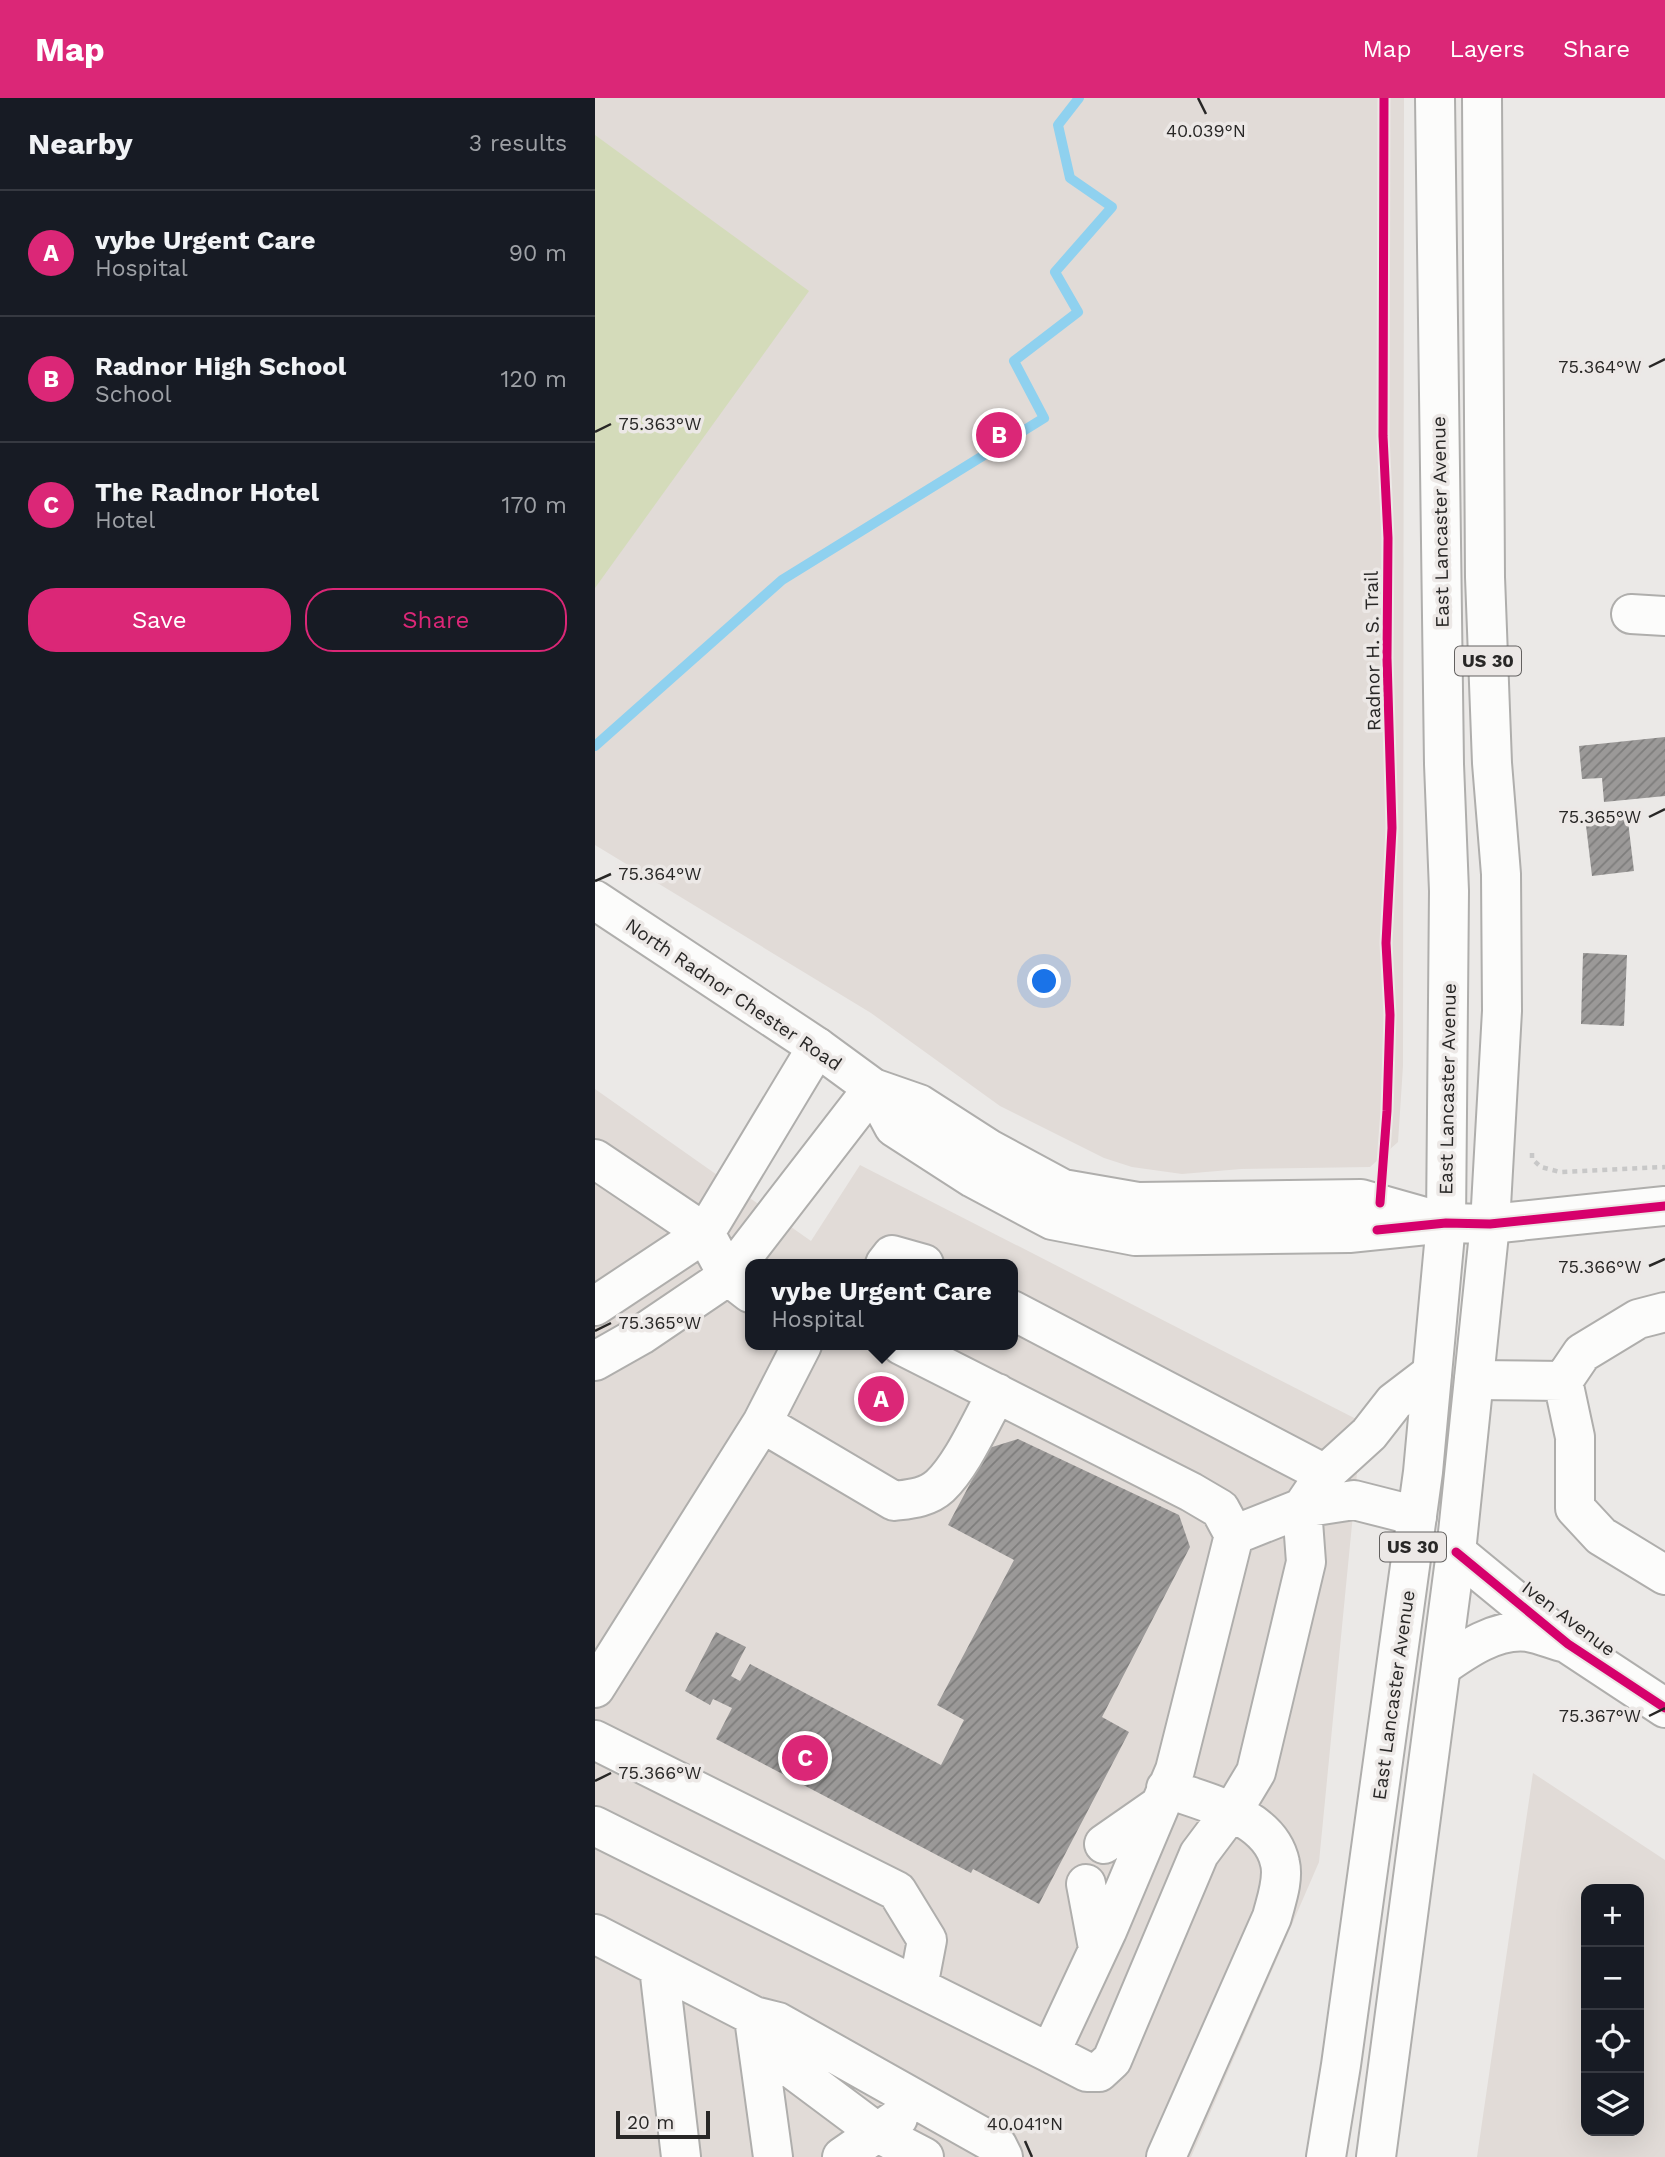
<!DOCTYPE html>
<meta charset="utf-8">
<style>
:root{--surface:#171b24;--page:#20242c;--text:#f1f3f6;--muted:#9ea1a6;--line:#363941;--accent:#db2777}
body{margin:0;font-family:"Work Sans",sans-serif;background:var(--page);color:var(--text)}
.controls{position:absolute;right:21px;bottom:21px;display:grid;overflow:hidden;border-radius:14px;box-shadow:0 7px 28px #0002}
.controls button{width:63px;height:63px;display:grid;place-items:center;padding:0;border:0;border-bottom:2px solid var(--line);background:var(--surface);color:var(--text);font:35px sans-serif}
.scale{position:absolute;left:21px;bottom:18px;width:94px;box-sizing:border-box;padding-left:7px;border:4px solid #282726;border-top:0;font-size:19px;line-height:24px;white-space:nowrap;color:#282726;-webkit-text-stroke:5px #ece8e6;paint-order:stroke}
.you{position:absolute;left:450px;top:884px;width:24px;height:24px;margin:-18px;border:5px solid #fff;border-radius:50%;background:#1a73e8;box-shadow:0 0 0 10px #1a73e833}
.badge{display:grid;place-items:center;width:46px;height:46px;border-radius:50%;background:var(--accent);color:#fff;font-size:23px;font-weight:700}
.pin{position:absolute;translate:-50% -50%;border:4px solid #fff;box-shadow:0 2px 7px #0006}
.popup{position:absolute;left:150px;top:1161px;width:273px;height:91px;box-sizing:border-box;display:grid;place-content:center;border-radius:14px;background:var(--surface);filter:drop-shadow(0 2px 5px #0005);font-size:23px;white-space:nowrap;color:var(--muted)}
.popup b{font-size:26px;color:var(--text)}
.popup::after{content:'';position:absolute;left:50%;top:100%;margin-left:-14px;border:14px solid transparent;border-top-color:var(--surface)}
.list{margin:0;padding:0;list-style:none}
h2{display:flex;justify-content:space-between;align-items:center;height:91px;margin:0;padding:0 28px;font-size:30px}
h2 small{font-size:23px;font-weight:400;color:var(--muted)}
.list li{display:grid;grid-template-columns:46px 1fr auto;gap:21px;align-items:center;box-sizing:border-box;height:126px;padding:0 28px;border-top:2px solid var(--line)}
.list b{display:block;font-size:26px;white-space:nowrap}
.list p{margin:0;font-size:23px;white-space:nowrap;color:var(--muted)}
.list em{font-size:23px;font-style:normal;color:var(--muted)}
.actions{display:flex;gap:14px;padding:21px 28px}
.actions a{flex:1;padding:16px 0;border:2px solid var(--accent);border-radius:28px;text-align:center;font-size:24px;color:var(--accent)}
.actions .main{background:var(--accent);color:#fff}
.icon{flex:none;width:38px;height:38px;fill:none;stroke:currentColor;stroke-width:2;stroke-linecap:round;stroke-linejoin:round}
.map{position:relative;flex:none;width:1070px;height:2059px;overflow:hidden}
header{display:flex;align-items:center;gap:42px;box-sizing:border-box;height:98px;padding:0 35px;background:var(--accent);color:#fff}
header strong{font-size:33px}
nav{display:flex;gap:38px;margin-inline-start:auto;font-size:24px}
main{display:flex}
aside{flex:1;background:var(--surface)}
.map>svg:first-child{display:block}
.built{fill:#e1dbd7;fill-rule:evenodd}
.grass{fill:#d4dbba}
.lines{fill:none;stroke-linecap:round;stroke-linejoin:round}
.stream{stroke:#8fd1ef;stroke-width:10}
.building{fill:url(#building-hatch)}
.minor-casing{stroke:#afaeac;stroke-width:42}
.major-casing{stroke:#afaeac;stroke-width:42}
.highway-casing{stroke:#afaeac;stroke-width:42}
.path{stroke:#c8c8c8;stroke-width:4.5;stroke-dasharray:5 5;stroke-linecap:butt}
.minor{stroke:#fcfcfb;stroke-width:38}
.major{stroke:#fcfcfb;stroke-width:38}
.highway{stroke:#fcfcfb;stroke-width:38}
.cycleway-casing{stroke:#ece8e6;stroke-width:13}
.cycleway{stroke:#d6006c;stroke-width:9}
.ticks{fill:none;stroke:#282726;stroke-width:2.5}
.labels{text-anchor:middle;stroke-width:7;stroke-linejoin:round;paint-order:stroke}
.shield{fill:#ece8e6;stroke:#636160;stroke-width:2}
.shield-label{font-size:18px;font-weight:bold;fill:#282726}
.street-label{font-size:19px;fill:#282726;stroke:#ece8e6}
.ticks-label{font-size:18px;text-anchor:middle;fill:#282726;stroke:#ece8e6;stroke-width:7;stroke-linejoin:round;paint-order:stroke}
</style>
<header>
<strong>Map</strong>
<nav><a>Map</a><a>Layers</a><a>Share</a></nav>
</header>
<main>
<aside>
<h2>Nearby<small>3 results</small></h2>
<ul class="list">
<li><span class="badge">A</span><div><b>vybe Urgent Care</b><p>Hospital</p></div><em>90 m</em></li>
<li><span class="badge">B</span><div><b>Radnor High School</b><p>School</p></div><em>120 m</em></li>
<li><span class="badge">C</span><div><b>The Radnor Hotel</b><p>Hotel</p></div><em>170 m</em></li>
</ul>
<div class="actions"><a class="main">Save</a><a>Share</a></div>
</aside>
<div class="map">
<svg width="1070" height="2059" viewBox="0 0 1070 2059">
<defs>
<pattern id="building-hatch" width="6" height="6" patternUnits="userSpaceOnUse" patternTransform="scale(1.75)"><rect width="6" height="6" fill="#9b9998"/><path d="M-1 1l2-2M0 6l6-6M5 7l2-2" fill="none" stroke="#7e7d7c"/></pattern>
</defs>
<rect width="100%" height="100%" fill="#ebe9e7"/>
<path class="built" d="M0,0h809l-1,968 -5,76 -28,25 -129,2 -59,5 -50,-7 -28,-9 -104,-52 -129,-93 -276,-168z
M0,991l216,152 49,-76 502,257 -43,440 -128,295h-596zM155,1166h262v81h-262z
M938,1675l132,87v297h-188zM1044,1791v242h-53v-242z"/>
<path class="grass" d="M0,37l214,156 -214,297z"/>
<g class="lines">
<path class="stream" d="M0,648l187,-166 262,-162 -30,-57 64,-49 -23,-40 57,-65 -42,-29 -12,-53 21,-27"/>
</g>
<path class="building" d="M1070,639v59l-61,6 -2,-24 -20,1 -3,-33z
M1032,715l7,58 -42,5 -7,-59z
M988,855l44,2 -3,71 -43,-2z
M423,1341l161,76 11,32 -88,170 27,15 -90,172 -66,-35 -2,4 -255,-134 16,-31 -19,-9 -3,6 -25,-14 31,-59 30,15 -15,29 9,5 10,-17 191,101 23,-45 -27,-15 77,-145 -66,-35 41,-77z"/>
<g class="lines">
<g class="minor-casing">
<path id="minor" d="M1036,516l34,2
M0,1061l110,74 23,43 22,17
M290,1166l7,-9 32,9
M0,1208l110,-73 112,-186
M417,1212l313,164
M306,1247l290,147 29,17 14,26
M0,1263l46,-26 87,-59 145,-188
M879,1282l89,1 19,-28 56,-34 27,-7
M968,1283l12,56v71l26,28 64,39
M167,1325l132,78c16,-2 33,-3 46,-15 23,-22 41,-65 57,-93
M822,1418l-63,-16 -52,8 -68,27 -59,235 -68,161 -57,122 37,19h12l13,-12 87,-206 39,-52 18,-30 50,-210 -4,-54 23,-34 44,-40 25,-32 38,-29
M861,1454l112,92 97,64
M846,1569c24,-17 55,-39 87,-35 12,2 26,8 38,11
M0,1590l167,-265 40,-78
M0,1642l302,151 30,49 -9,47
M0,1728l455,227
M509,1746l56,-39
M491,1786l12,64
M0,1836l159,82 24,6 219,123 6,12
M64,1869l22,190
M159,1918l41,55 83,62 46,24
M159,1920l19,139
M247,2059l56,-39
M571,2059l106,-240c4,-16 12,-37 8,-54 -10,-48 -75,-60 -114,-75"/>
</g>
<g class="major-casing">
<path id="major" d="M0,802l222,147 56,41 46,16 70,45 74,40 75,13 223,-3 85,24
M278,990l21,39 79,51 79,42 83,16 214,-3 97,-10 44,1 175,-18"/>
</g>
<g class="highway-casing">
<path id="highway" d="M731,2059l15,-92 82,-593 23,-249 3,-332 -5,-127 -9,-666
M781,2059l80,-605 34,-328 12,-213 -1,-137 -9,-111 -7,-186 -3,-479"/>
</g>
<path class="path" d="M937,1055v6l9,8 19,5 105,-5"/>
<use href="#minor" class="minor"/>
<use href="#major" class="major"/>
<use href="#highway" class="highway"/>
<g class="cycleway-casing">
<path id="cycleway" d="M785,1105l7,-92 3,-96 -4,-72 6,-115 -5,-170 1,-120 -5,-102 1,-338
M782,1132l69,-7 44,1 175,-18
M861,1454l112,92 97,64"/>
</g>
<use href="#cycleway" class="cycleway"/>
</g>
<path class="ticks" d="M603,0l8,16M1054,269l16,-8M0,334l16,-8M1054,719l16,-8M0,783l16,-7M1054,1168l16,-7M0,1233l16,-8M1054,1618l16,-8M0,1683l16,-8M430,2043l7,16"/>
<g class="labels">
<g class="shield">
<rect x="860" y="548.5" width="66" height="29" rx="5"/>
<rect x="785" y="1434.5" width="66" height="29" rx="5"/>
</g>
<g class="shield-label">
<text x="893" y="569">US 30</text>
<text x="818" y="1455">US 30</text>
</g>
<g class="street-label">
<text transform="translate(845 424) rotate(-91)" y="7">East Lancaster Avenue</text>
<text transform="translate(777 553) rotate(-91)" y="7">Radnor H. S. Trail</text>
<text transform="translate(139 896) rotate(34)" y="7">North Radnor Chester Road</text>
<text transform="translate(852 991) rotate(-89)" y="7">East Lancaster Avenue</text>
<text transform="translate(974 1520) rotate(37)" y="7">Iven Avenue</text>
<text transform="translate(798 1597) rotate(-82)" y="7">East Lancaster Avenue</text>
</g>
</g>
<g class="ticks-label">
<text x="611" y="39">40.039°N</text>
<text x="1005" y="275">75.364°W</text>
<text x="65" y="332">75.363°W</text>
<text x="1005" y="725">75.365°W</text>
<text x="65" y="782">75.364°W</text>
<text x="1005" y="1175">75.366°W</text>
<text x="65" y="1231">75.365°W</text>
<text x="1005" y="1624">75.367°W</text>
<text x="65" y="1681">75.366°W</text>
<text x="430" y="2032">40.041°N</text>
</g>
</svg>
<div class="controls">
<button>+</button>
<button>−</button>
<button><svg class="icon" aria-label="locate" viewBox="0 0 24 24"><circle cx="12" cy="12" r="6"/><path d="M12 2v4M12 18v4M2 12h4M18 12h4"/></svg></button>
<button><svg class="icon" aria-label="layers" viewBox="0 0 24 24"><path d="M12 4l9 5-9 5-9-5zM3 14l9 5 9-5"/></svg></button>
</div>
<div class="scale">20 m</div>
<div class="you"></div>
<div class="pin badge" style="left:286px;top:1301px">A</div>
<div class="popup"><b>vybe Urgent Care</b>Hospital</div>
<div class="pin badge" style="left:404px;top:337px">B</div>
<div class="pin badge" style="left:210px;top:1660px">C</div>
</div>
</main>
